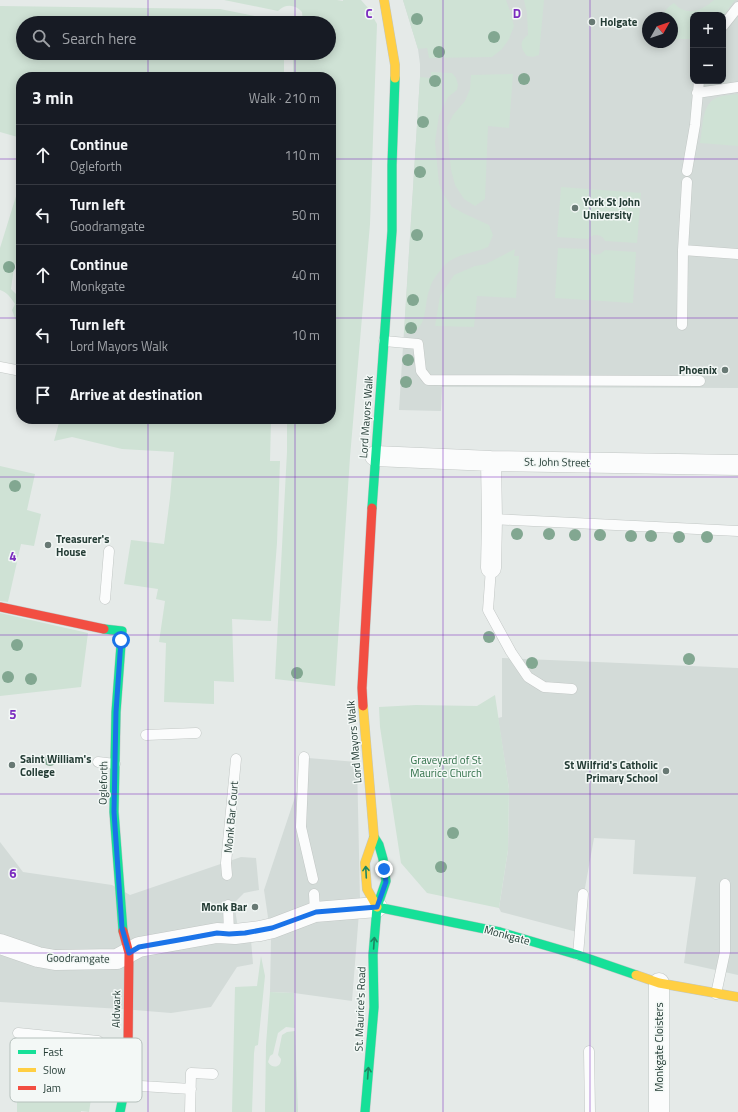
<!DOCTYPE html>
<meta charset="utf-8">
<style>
:root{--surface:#171b24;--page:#20242c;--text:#f1f3f6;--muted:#9ea1a6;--line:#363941}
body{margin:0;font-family:"Titillium Web",sans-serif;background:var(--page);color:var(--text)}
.controls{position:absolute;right:12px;top:12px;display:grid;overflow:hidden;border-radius:8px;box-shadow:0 2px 10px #0003}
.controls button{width:36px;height:36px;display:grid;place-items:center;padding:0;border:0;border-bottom:1px solid var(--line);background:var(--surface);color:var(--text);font:20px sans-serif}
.compass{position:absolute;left:642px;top:12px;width:36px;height:36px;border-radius:50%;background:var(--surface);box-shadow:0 2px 10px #0003;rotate:50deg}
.stop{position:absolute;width:12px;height:12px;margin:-9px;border:3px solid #1a73e8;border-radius:50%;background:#fff}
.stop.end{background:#1a73e8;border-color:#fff;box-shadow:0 1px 4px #0008}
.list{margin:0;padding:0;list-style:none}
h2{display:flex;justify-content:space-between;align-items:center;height:52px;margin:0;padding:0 16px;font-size:17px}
h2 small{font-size:13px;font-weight:400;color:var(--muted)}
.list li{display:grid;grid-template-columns:26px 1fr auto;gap:12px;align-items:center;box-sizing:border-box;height:60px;padding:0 16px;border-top:1px solid var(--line)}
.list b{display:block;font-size:15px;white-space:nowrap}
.list p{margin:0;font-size:13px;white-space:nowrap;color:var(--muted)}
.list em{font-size:13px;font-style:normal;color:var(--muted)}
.icon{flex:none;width:22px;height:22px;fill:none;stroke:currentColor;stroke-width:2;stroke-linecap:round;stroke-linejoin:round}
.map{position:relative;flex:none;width:738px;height:1112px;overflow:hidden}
.search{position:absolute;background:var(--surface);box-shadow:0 2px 10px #0003;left:16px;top:16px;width:320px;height:44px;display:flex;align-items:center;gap:10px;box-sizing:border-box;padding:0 14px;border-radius:22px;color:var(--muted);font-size:15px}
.panel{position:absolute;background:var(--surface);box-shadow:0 2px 10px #0003;left:16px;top:72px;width:320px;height:352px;border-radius:16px}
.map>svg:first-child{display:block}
.built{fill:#d3dbd8;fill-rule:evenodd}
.green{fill:#cfe2d5}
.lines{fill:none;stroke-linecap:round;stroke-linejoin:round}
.lane-casing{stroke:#c2c7c5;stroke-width:11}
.street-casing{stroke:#c2c7c5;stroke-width:21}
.fast-casing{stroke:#c1c7c5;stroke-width:10}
.slow-casing{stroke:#c1c7c5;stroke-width:10}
.jam-casing{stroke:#c1c7c5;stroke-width:10}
.lane{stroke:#fbfcfc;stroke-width:10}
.street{stroke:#fbfcfc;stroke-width:20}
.fast{stroke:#16e098;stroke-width:9}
.slow{stroke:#ffcf43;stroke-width:9}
.jam{stroke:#f24e42;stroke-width:9}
.tree{fill:#82a791}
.oneway{stroke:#1e8662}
.route{stroke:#1a73e8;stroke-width:5}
.grid{fill:none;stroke:#7b2cbf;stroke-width:1;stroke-opacity:0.55}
.poi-dot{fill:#687974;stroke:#f3f8f6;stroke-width:1.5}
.labels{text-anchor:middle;stroke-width:3;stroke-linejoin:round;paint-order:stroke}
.poi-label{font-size:11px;font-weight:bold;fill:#243c35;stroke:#f3f8f6;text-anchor:start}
.street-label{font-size:11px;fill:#243c35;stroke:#f3f8f6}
.park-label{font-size:11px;fill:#317049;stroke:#f3f8f6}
.key{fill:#f3f8f6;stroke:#b5c0bc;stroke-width:1}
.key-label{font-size:11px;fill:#243c35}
.grid-label{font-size:13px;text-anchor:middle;font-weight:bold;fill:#7b2cbf;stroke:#f3f8f6;stroke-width:3;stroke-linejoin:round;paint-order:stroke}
</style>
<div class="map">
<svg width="738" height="1112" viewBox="0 0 738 1112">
<rect width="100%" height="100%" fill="#e5eae8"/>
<path class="built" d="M403,0h335v388l-296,-1 -1,24 -42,-1 21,-333v-13l-2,-15zM693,15h30v66h-30zM648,18h24v24h-24z
M502,658l236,10v307l-54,-12 12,-86 -63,-3 2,-34 -41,-2 -17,94 -76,-20 -2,-4 9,-58 1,-61 -11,-71 4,-1z
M308,758l49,4 3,138 -8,101 -58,-8 -24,-1 1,-54 -7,-48z
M0,842l23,30 89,13 18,10 111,-38 15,1 3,32 -15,3 -10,10 6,38 11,-1 2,24 -16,3 -26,40 -40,6 -49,-4 -122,-7z"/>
<path class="green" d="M224,0h113l6,1v-1h18l7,8 9,16 -7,200 -20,233 -15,229 -60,-7 12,-227v-33h44v-342h-38v-24h36v-30h-26l-1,-11c-7,-8 -17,-8 -24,-1z
M403,0h103l5,14 3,12 -5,13 -7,10 -10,8 -63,1 -2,-10 -9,1z
M524,0h20l-5,55 -6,2 -6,-1c-7,-8 -8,-15 1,-21l-1,-22z
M714,0h21l-12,16v-1h-30v24h-21v-21h-11c3,-7 7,-11 13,-15 12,14 28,8 40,-3z
M0,6l220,3 50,10 3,4h-250v30h261v24h-263v61l-21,-6z
M431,72l21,1 4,5 2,7 -1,5 -9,7 -9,18 -4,27 4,42 5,11 8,12 13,7 24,11 4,10 -5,12c-15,7 -33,6 -45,20 -5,6 -11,13 -13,21 -8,19 1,42 -26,46l16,-257 11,1z
M513,74l-4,54 -21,-2 -3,73 -10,7 -11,-7 -9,-14 -4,-15 -4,-43 6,-12 12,-14 5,-12 1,-14z
M738,94v52l-38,-3c3,-14 1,-38 16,-45 7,-3 15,-3 22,-4z
M21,180v75c-8,7 -8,23 -10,34l10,10v22h-5l-4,-11 3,-6c-4,-6 -8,-12 -15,-14v-42z
M561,187l80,6 -4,50 -32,-2c-3,-7 -12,-8 -17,-2l-31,-2z
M558,248l29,1 7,6 6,-1 5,-4 31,2 -3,51 -78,-5z
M515,249l-1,7h5l-3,42 -39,-2 -3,31 -39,-1 5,-30 14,-21 21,-9 11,-2z
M60,419h191l20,2 -1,40h10l-3,82 -6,78 -39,-2 2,63 -20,-1v23l-50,-2 2,-59 -7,-1 6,-41 -9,-2 2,-10 -34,-5 7,-44 33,4 6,-46 4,-46 -52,-3 -50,-12 -18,4z
M0,466l35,8 -8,36 14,4 -7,32 -13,-2 -13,58 -8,-1z
M0,613l88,20 -7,54 -81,9z
M495,695l14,94 -1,61 -9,58 -72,-15 -26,-30 -21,-136 -1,-20 37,-2 61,1z
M261,956l4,20 -7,69 -3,1 -1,7 -2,59h-20l3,-125 22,-1z
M270,992l24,1 1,35 -9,-1 -8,6 -5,21 -3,2 -2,6c4,7 13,6 13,-3l-3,-4 4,-20 5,-3 8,-1 3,81h-33l1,-67z
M21,1059l9,2v15h6l1,7h17v-9h15v-11l18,2 -2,14 4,1 -2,17 4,2 -2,13 -8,-1v1h-64v-13h3z"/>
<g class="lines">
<g class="lane-casing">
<path id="lane" d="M723,26l15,-19
M697,93l41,-6
M687,171l8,-46 4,-44
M683,250l55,4
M682,325l1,-75 4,-68
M384,341l34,3 3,27 7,9 272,1
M0,367l21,4
M492,519l246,12
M491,568l-3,42 23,42 17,25 16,10 28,2
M105,599l4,-48
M146,735l50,-2
M304,757l-3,70 12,52
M98,762l17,2
M227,875l-1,-12 10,-104
M314,894l1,18
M228,905l1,29
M578,955l5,-61
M716,994l9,-42v-68
M18,1033l80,8
M589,1051l1,61
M124,1085l67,4
M190,1112l1,-39 22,1"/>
</g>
<g class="street-casing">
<path id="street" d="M375,456l116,5 247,4
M491,568l1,-49 -1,-58
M0,944l38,13 17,3 62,-1 22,-12 78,-14 18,1 25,-3 13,-3 42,-16 62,-5
M659,1112v-129"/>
</g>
<g class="fast-casing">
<path id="fast" d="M372,508l20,-277v-66l3,-87
M104,629l18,2 -6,81 -2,100 9,119
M377,907l123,25 78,23 58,20
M120,1112l3,-15 5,-49
M365,1112l9,-105 -1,-52 4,-48 9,-26 -3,-22 -4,-14 -5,-8"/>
</g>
<g class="slow-casing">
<path id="slow" d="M384,0l11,65v13
M363,706l11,131 -9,26 2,26 10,18
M636,975l23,8 79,14"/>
</g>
<g class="jam-casing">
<path id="jam" d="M0,607l104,22
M363,706l-1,-18 10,-180
M123,931l6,22 -1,95"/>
</g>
<use href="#lane" class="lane"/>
<use href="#street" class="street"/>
<use href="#fast" class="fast"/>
<use href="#slow" class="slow"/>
<use href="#jam" class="jam"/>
</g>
<g class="tree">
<circle cx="417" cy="19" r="6"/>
<circle cx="494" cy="37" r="6"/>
<circle cx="439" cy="52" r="6"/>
<circle cx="524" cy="79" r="6"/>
<circle cx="435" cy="81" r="6"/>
<circle cx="423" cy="122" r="6"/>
<circle cx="420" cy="172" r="6"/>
<circle cx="417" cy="235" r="6"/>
<circle cx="9" cy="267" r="6"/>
<circle cx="413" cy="300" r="6"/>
<circle cx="411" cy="328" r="6"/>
<circle cx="408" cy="360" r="6"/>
<circle cx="406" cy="382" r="6"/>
<circle cx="15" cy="486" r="6"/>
<circle cx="517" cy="534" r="6"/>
<circle cx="549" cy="534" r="6"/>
<circle cx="575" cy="535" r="6"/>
<circle cx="600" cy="535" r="6"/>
<circle cx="631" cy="536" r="6"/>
<circle cx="651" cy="536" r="6"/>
<circle cx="679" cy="537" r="6"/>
<circle cx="707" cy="537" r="6"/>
<circle cx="489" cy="637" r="6"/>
<circle cx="17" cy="645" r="6"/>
<circle cx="689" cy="659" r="6"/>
<circle cx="532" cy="663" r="6"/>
<circle cx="297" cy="673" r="6"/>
<circle cx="8" cy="677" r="6"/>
<circle cx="31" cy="679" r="6"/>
<circle cx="50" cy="760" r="6"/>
<circle cx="453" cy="833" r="6"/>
<circle cx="441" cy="867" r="6"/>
</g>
<defs><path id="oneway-shaft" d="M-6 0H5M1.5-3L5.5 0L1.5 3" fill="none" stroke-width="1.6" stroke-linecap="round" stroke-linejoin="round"/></defs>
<g class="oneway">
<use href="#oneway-shaft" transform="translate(366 872) rotate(-93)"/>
<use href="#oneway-shaft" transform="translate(374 943) rotate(-86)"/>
<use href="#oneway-shaft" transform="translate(368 1073) rotate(-86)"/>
</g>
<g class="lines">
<path class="route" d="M121,640l-5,72 -2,100 8,116 7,25 10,-6 51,-9 27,-5 12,1 16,-1 27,-5 44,-16 61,-5 9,-25 -2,-13"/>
</g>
<path class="grid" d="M148,0v23M295,0v23M443,0v1112M590,0v1112M148,53v24M295,53v24M0,159h21M331,159h407M0,318h21M331,318h407M148,419v693M295,419v693M0,477h738M0,635h738M0,794h738M0,953h738"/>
<g class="poi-dot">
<circle cx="592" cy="22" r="4"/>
<circle cx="575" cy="208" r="4"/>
<circle cx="725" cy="370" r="4"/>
<circle cx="48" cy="545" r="4"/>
<circle cx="12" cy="765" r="4"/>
<circle cx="666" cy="771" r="4"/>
<circle cx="255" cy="907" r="4"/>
</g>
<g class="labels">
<g class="poi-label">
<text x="600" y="26">Holgate</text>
<text x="583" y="206">York St John<tspan x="583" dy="13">University</tspan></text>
<text x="717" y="374" text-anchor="end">Phoenix</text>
<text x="56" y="543">Treasurer's<tspan x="56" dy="13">House</tspan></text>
<text x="20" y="763">Saint William's<tspan x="20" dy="13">College</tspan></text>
<text x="658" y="769" text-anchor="end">St Wilfrid's Catholic<tspan x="658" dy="13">Primary School</tspan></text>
<text x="247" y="911" text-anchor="end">Monk Bar</text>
</g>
<g class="street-label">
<text transform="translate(366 417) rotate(-86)" y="4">Lord Mayors Walk</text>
<text transform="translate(557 462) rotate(1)" y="4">St. John Street</text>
<text transform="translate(354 742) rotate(-95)" y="4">Lord Mayors Walk</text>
<text transform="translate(103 783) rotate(-89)" y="4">Ogleforth</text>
<text transform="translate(231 817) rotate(-85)" y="4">Monk Bar Court</text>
<text transform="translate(507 935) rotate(15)" y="4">Monkgate</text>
<text transform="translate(78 958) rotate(1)" y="4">Goodramgate</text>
<text transform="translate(116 1009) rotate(-89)" y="4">Aldwark</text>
<text transform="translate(360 1009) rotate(-88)" y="4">St. Maurice's Road</text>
<text transform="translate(659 1047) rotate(-90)" y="4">Monkgate Cloisters</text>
</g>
<g class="park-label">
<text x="446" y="764">Graveyard of St<tspan x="446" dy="13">Maurice Church</tspan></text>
</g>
</g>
<rect x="10" y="1038" width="132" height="64" rx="6" class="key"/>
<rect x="18" y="1050" width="18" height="4" fill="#16e098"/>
<rect x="18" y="1068" width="18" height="4" fill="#ffcf43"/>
<rect x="18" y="1086" width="18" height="4" fill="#f24e42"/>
<g class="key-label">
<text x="43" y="1056">Fast</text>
<text x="43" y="1074">Slow</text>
<text x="43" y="1092">Jam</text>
</g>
<g class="grid-label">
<text x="369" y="18">C</text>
<text x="517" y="18">D</text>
<text x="13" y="561">4</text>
<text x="13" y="719">5</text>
<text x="13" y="878">6</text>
</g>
</svg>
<div class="controls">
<button>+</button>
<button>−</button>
</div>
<svg class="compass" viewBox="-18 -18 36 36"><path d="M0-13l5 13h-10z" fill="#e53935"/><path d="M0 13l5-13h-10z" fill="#9ea1a6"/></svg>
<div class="stop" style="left:121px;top:640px"></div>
<div class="stop end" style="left:384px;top:869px"></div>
<div class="search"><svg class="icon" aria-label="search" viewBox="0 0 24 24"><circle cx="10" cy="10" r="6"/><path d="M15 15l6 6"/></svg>Search here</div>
<section class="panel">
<h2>3 min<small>Walk · 210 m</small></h2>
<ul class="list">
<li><svg class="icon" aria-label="ahead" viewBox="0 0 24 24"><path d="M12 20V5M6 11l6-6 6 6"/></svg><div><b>Continue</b><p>Ogleforth</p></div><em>110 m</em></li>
<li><svg class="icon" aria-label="left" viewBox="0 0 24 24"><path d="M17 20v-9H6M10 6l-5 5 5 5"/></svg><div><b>Turn left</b><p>Goodramgate</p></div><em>50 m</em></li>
<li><svg class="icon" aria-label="ahead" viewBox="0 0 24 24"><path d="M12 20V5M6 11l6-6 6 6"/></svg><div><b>Continue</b><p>Monkgate</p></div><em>40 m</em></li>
<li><svg class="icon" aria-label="left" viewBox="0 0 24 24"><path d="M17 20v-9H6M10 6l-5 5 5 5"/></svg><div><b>Turn left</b><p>Lord Mayors Walk</p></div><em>10 m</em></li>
<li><svg class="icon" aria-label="arrive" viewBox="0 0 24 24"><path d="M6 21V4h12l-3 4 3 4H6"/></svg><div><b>Arrive at destination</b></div></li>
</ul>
</section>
</div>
